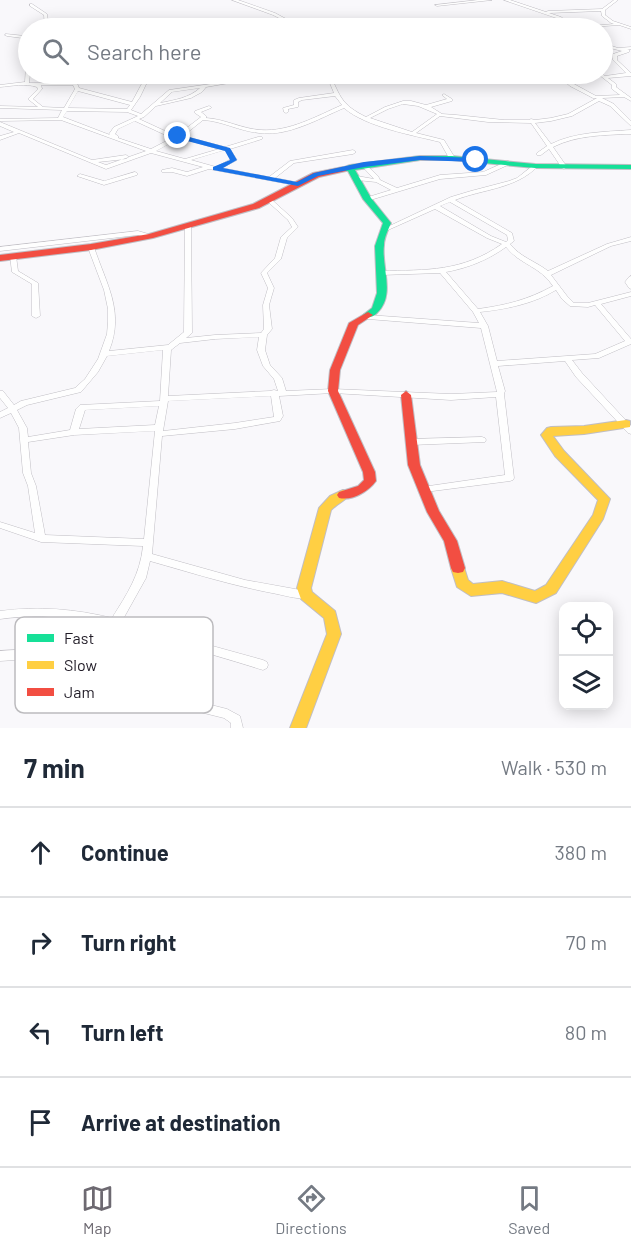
<!DOCTYPE html>
<meta charset="utf-8">
<style>
:root{--surface:#fff;--page:#f6f6f7;--text:#1f2937;--muted:#747a83;--line:#e0e1e3;--accent:#6d6971}
body{margin:0;font-family:Barlow,sans-serif;background:var(--page);color:var(--text)}
.controls{position:absolute;right:18px;bottom:18px;display:grid;overflow:hidden;border-radius:12px;box-shadow:0 3px 15px #0003}
.controls button{width:54px;height:54px;display:grid;place-items:center;padding:0;border:0;border-bottom:2px solid var(--line);background:var(--surface);color:var(--text);font:30px sans-serif}
.stop{position:absolute;width:18px;height:18px;margin:-14px;border:4px solid #1a73e8;border-radius:50%;background:#fff}
.stop.end{background:#1a73e8;border-color:#fff;box-shadow:0 2px 6px #0008}
.list{margin:0;padding:0;list-style:none}
h2{display:flex;justify-content:space-between;align-items:center;height:78px;margin:0;padding:0 24px;font-size:26px}
h2 small{font-size:20px;font-weight:400;color:var(--muted)}
.list li{display:grid;grid-template-columns:39px 1fr auto;gap:18px;align-items:center;box-sizing:border-box;height:90px;padding:0 24px;border-top:2px solid var(--line)}
.list b{display:block;font-size:22px;white-space:nowrap}
.list em{font-size:20px;font-style:normal;color:var(--muted)}
.icon{flex:none;width:33px;height:33px;fill:none;stroke:currentColor;stroke-width:2;stroke-linecap:round;stroke-linejoin:round}
.map{position:relative;flex:none;width:631px;height:728px;overflow:hidden}
.search{position:absolute;background:var(--surface);box-shadow:0 3px 15px #0003;left:18px;right:18px;top:18px;height:66px;display:flex;align-items:center;gap:15px;box-sizing:border-box;padding:0 21px;border-radius:33px;color:var(--muted);font-size:22px}
.sheet{height:438px;background:var(--surface)}
nav{display:flex;justify-content:space-around;align-items:center;box-sizing:border-box;height:84px;border-top:2px solid var(--line);background:var(--surface);font-size:16px;color:var(--muted)}
nav a{display:grid;justify-items:center;gap:3px}
nav .on{color:var(--accent)}
.map>svg:first-child{display:block}
.lines{fill:none;stroke-linecap:round;stroke-linejoin:round}
.street-casing{stroke:#c0bec4;stroke-width:1}
.fast-casing{stroke:#c0bec4;stroke-width:2}
.slow-casing{stroke:#c0bec4;stroke-width:2}
.jam-casing{stroke:#c0bec4;stroke-width:2}
.street{fill:#fefefe;fill-rule:evenodd}
.fast{fill:#16e098;fill-rule:evenodd}
.slow{fill:#ffcf43;fill-rule:evenodd}
.jam{fill:#f24e42;fill-rule:evenodd}
.route{fill:#1a73e8}
.key{fill:#fff;stroke:#bcbbbe;stroke-width:1.5}
.key-label{font-size:16px;fill:#211c27}
</style>
<div class="map">
<svg width="631" height="728" viewBox="0 0 631 728">
<rect width="100%" height="100%" fill="#f9f8fb"/>
<g class="lines">
<g class="street-casing">
<path id="street" d="M232,0h6l37,13 28,15h-4l-26,-13z
M478,0h14l-55,6 -2,-1z
M504,0h6l36,12 2,-1 54,-2 12,-9h4l-13,10v5l8,6 18,6v2l-12,-4 -42,3 2,-1 35,-3 -3,-1 -9,-7 -1,-5 -52,2 12,4 14,11h-4l-12,-9z
M30,4h2l15,10 2,14h-4l-1,-13 -14,-9z
M159,19l2,1 3,8h-4l-3,-8z
M120,21l2,1 -1,1 -17,3 -1,2h-4l2,-4z
M6,34l19,2v10l3,1v2l-7,-2 1,-9 -15,-2 -2,-1z
M602,43l16,5 13,-1v2l-4,1h2v2l-12,4v4l14,13v3l-23,2 8,6v3l15,11v3l-7,-4 -22,1 12,6 17,17v5l-21,-20 -11,-5 -27,15 -21,5 -16,2 16,21c24,-12 53,-12 80,-14v4c-27,1 -54,1 -78,13l14,20 -3,2 -2,-1 -13,-19 -8,6h-4v-2l10,-7 -16,-23 -43,-1 -48,-6 -24,17 28,7 11,18 -3,2 -3,-2 -9,-16c-28,-7 -74,-15 -96,-34 -26,11 -56,29 -85,25 -20,-2 -37,-12 -56,-13l-20,16 42,11 33,-10h4v2l-32,10 7,11 -15,8 47,9 21,-16 63,-11 3,2 -3,2 -59,9 -19,15 26,5 1,1 -3,2 -90,-17 -22,7 -15,-4h-10v-2l10,-2 15,4 16,-5 -52,-14 -45,16 -87,-36 -19,7v-4l14,-4 -14,-6v-4l92,38 34,-5 3,2 -3,2 -28,3 8,3 40,-14 -85,-31 -61,1v-2l58,-1 4,-8 -62,-2v-2l38,1 -10,-8 10,-10 -1,-2c-12,-4 -25,-1 -37,0v-2l25,-3 1,-17 2,-1v10h2l-1,9h48l2,5 53,14 15,-28h4l-11,23 -9,13 10,4 28,-24 62,-9v2h-2l-23,4 -4,5 -11,6 -35,8 -12,11 -5,2 37,17 25,-19 -6,-4v-2l14,-5 2,1v1l-10,4 5,4v2c19,1 36,11 55,12 28,2 56,-14 81,-25l-7,-9 -33,4 -4,2v5l-10,2v3l-2,1 -2,-1 -1,-4 11,-3v-5l5,-2 35,-5 -8,-19h4c10,23 12,31 36,43l19,-10 18,-6h8l15,4 21,-6 -5,-4 2,-1 8,5v2l-21,6 11,7 14,1 48,5h25l2,-1 4,1 16,-2 17,-4 29,-16h-4l-23,-12 -14,-12h4l14,10 22,12 24,-1 -8,-6v-4l-14,-11h4l3,2 21,-3 -13,-13v-6l9,-3 -20,-5zM41,85h32l2,4 -11,19 -21,-1 -10,-8 9,-10zM200,88c-11,10 -25,12 -40,15l12,-11zM78,91l52,14 -3,4 -59,-1zM403,104l15,2 19,8 -25,18 -42,-14 18,-9zM67,111l60,1 11,4 -24,11 -5,7 1,1 -47,-18zM135,121l37,17 -21,11 -33,-11v-2l-3,-2 3,-5zM180,138l39,11 -34,10 -29,-8zM225,150l6,9 -15,8 -25,-7z
M508,161l3,2 -1,1 -24,11 -46,4 -73,22 -3,-2 1,-1 26,-8 -15,-8 -19,-2 -3,-2 3,-2 17,3 -13,-14 3,-2 14,13 2,4 17,8 43,-13 43,-3z
M535,164l3,2c-22,23 -55,23 -83,34l57,33 2,8 -4,3c10,13 25,17 38,27l59,-27 24,-7v4l-20,5 -60,29 16,21 7,7h14l43,-11v4l-30,8 30,35v5l-32,14 -27,2 10,13 49,53v8l-3,-1 -52,-56 -11,-16 -67,5 7,25 -1,3 10,84 -1,2 -3,1 -85,11 -3,-1 -1,-2 1,-2 83,-12 -9,-78 -45,3 -118,-7 -54,3 4,20 -3,5 -45,8 -73,7 -10,118 93,26 61,11 4,1 1,3 -1,3c-10,2 -23,-2 -33,-4 -43,-8 -85,-21 -127,-33l-4,17 -24,43 141,39 4,2 1,3 -1,3 -4,2c-35,-11 -70,-21 -106,-31 -55,-15 -98,-28 -157,-20v-8c39,-5 75,-2 112,7 15,-24 28,-43 31,-72l-102,-4 -41,-14v-6l35,11 -7,-47 -5,-13 -4,-45 -8,-15 -11,5v-6l8,-4 -8,-10v-7h3l11,14 7,-4 54,-13 10,-9 13,-20 9,-25 1,-12v-13l-4,-19 -14,-37 -2,-6 1,-1h4l1,1c12,37 31,64 15,104l59,-6 16,-13 1,-107 3,-2 3,2 1,108 -6,5 29,-3 46,-2 3,-4 -1,-24 5,-17 -7,-15 14,-15 6,-21 11,-10 -4,-7 -22,-20 1,-1h4l21,19 6,9 -11,11 -6,21 -14,14 7,15 -5,17 3,24 -5,6 -2,15 5,15 12,13 4,13 47,-2 118,5 46,-2 -16,-64 -113,-9 -4,-2 4,-2 111,8 -6,-11 -33,-39 -59,2 -3,-2 3,-2c46,-1 81,1 121,-27l-15,-6 -52,-29 -47,21 -2,1 -3,-2 68,-32 20,-6 38,-10 8,-3zM450,202l57,33 1,5 -2,2 -15,-6 -51,-30zM506,247c14,18 34,19 47,39 -26,14 -46,19 -75,23l-32,-37c22,-4 42,-12 60,-25zM556,290l6,9 8,7 18,1 7,-2 30,36 -30,13 -98,7 -9,-35 -8,-14c27,-3 53,-8 76,-22zM259,337l-2,13 6,16 11,13 4,12 -4,-1 -4,1 -102,5 3,-46 9,-7 35,-4zM163,350l-3,51 -80,4 -4,4 -6,21 -42,7 -1,-9 -10,-18 10,-5 54,-13 17,-20 9,-16zM271,396l3,21 -39,6 -72,8 5,-30zM159,406l-4,19 -76,4 6,-19zM155,431l-11,108 -99,-4 -9,-49 -5,-13 -3,-31 46,-7z
M135,172l2,1v2l-33,10 -27,-9 3,-2 24,7z
M138,231l14,4 1,1 -3,2 -12,-3 -138,16v-4z
M13,254l3,2 2,15 20,12 2,33 -4,2 -4,-2v-32l-20,-12 -2,-16z
M631,276v13l-2,-1 -4,-6 4,-5z
M482,437l3,1 1,2 -1,2 -74,3 -3,-1 -1,-2 1,-2 3,-1z
M31,649l69,28 127,32 13,7 3,12h-12v-5l-7,-5 -125,-31 -68,-28 -31,2v-10z"/>
</g>
<g class="fast-casing">
<path id="fast" d="M420,156h32l83,8 96,1v4l-96,-1 -83,-8h-32l-65,10 16,28 20,25c-3,7 -7,15 -7,22 -3,22 12,50 -7,68 -4,4 -7,5 -12,4l-2,-2 9,-7 5,-15 -2,-47 8,-23 -20,-24 -15,-28h-5l-4,-2 11,-4z"/>
</g>
<g class="slow-casing">
<path id="slow" d="M626,420l4,1v6l-46,7 -31,2 11,15 46,48 -7,20 -47,74 -20,10 -34,-10 -31,3 -14,-9 -6,-19 2,-4 5,-1 5,1 5,16 5,4 29,-3 33,10 11,-6 47,-70 5,-15 -43,-44 -14,-21 6,-7 4,-1 33,-1z
M343,490l4,2 2,3c-2,4 -13,10 -18,15l-20,78 1,4 23,19 6,23 -35,94h-16l37,-94 -3,-16 -23,-19 -4,-11 22,-80 11,-12z"/>
</g>
<g class="jam-casing">
<path id="jam" d="M343,167h3v4l-27,6 -60,31 -106,30 -62,12 -91,11v-6l91,-11 58,-10 104,-30 60,-31z
M368,312l5,3 -15,10 -18,45 -2,21 37,81 1,9c-8,11 -24,20 -37,17l-2,-3 2,-3 19,-6 6,-6 -1,-8 -35,-81 2,-21 19,-47z
M406,391l5,4 9,70 19,46 18,30 8,27 -2,4 -5,1 -5,-1 -2,-4 -7,-27 -17,-29 -19,-47 -7,-70z"/>
</g>
<use href="#street" class="street"/>
<use href="#fast" class="fast"/>
<use href="#slow" class="slow"/>
<use href="#jam" class="jam"/>
</g>
<path class="route" d="M178,134l52,14 7,12 -14,8 74,14 17,-9 50,-11 56,-6 56,2 3,2 -3,2 -56,-2 -56,7 -46,9 -20,10 -85,-16v-3l17,-7 -5,-9 -49,-13z"/>
<rect x="15" y="617" width="198" height="96" rx="9" class="key"/>
<rect x="27" y="634" width="27" height="8" fill="#16e098"/>
<rect x="27" y="661" width="27" height="8" fill="#ffcf43"/>
<rect x="27" y="688" width="27" height="8" fill="#f24e42"/>
<g class="key-label">
<text x="64" y="644">Fast</text>
<text x="64" y="671">Slow</text>
<text x="64" y="698">Jam</text>
</g>
</svg>
<div class="controls">
<button><svg class="icon" aria-label="locate" viewBox="0 0 24 24"><circle cx="12" cy="12" r="6"/><path d="M12 2v4M12 18v4M2 12h4M18 12h4"/></svg></button>
<button><svg class="icon" aria-label="layers" viewBox="0 0 24 24"><path d="M12 4l9 5-9 5-9-5zM3 14l9 5 9-5"/></svg></button>
</div>
<div class="stop" style="left:476px;top:160px"></div>
<div class="stop end" style="left:178px;top:136px"></div>
<div class="search"><svg class="icon" aria-label="search" viewBox="0 0 24 24"><circle cx="10" cy="10" r="6"/><path d="M15 15l6 6"/></svg>Search here</div>
</div>
<section class="sheet">
<h2>7 min<small>Walk · 530 m</small></h2>
<ul class="list">
<li><svg class="icon" aria-label="ahead" viewBox="0 0 24 24"><path d="M12 20V5M6 11l6-6 6 6"/></svg><div><b>Continue</b></div><em>380 m</em></li>
<li><svg class="icon" aria-label="right" viewBox="0 0 24 24"><path d="M7 20v-9h11M14 6l5 5-5 5"/></svg><div><b>Turn right</b></div><em>70 m</em></li>
<li><svg class="icon" aria-label="left" viewBox="0 0 24 24"><path d="M17 20v-9H6M10 6l-5 5 5 5"/></svg><div><b>Turn left</b></div><em>80 m</em></li>
<li><svg class="icon" aria-label="arrive" viewBox="0 0 24 24"><path d="M6 21V4h12l-3 4 3 4H6"/></svg><div><b>Arrive at destination</b></div></li>
</ul>
</section>
<nav>
<a class="on"><svg class="icon" aria-label="map" viewBox="0 0 24 24"><path d="M3 6l6-2 6 2 6-2v14l-6 2-6-2-6 2zM9 4v14M15 6v14"/></svg>Map</a>
<a><svg class="icon" aria-label="directions" viewBox="0 0 24 24"><path d="M12 3l9 9-9 9-9-9zM9 14v-3h6M13 9l2 2-2 2"/></svg>Directions</a>
<a><svg class="icon" aria-label="saved" viewBox="0 0 24 24"><path d="M7 4h10v16l-5-4-5 4z"/></svg>Saved</a>
</nav>
